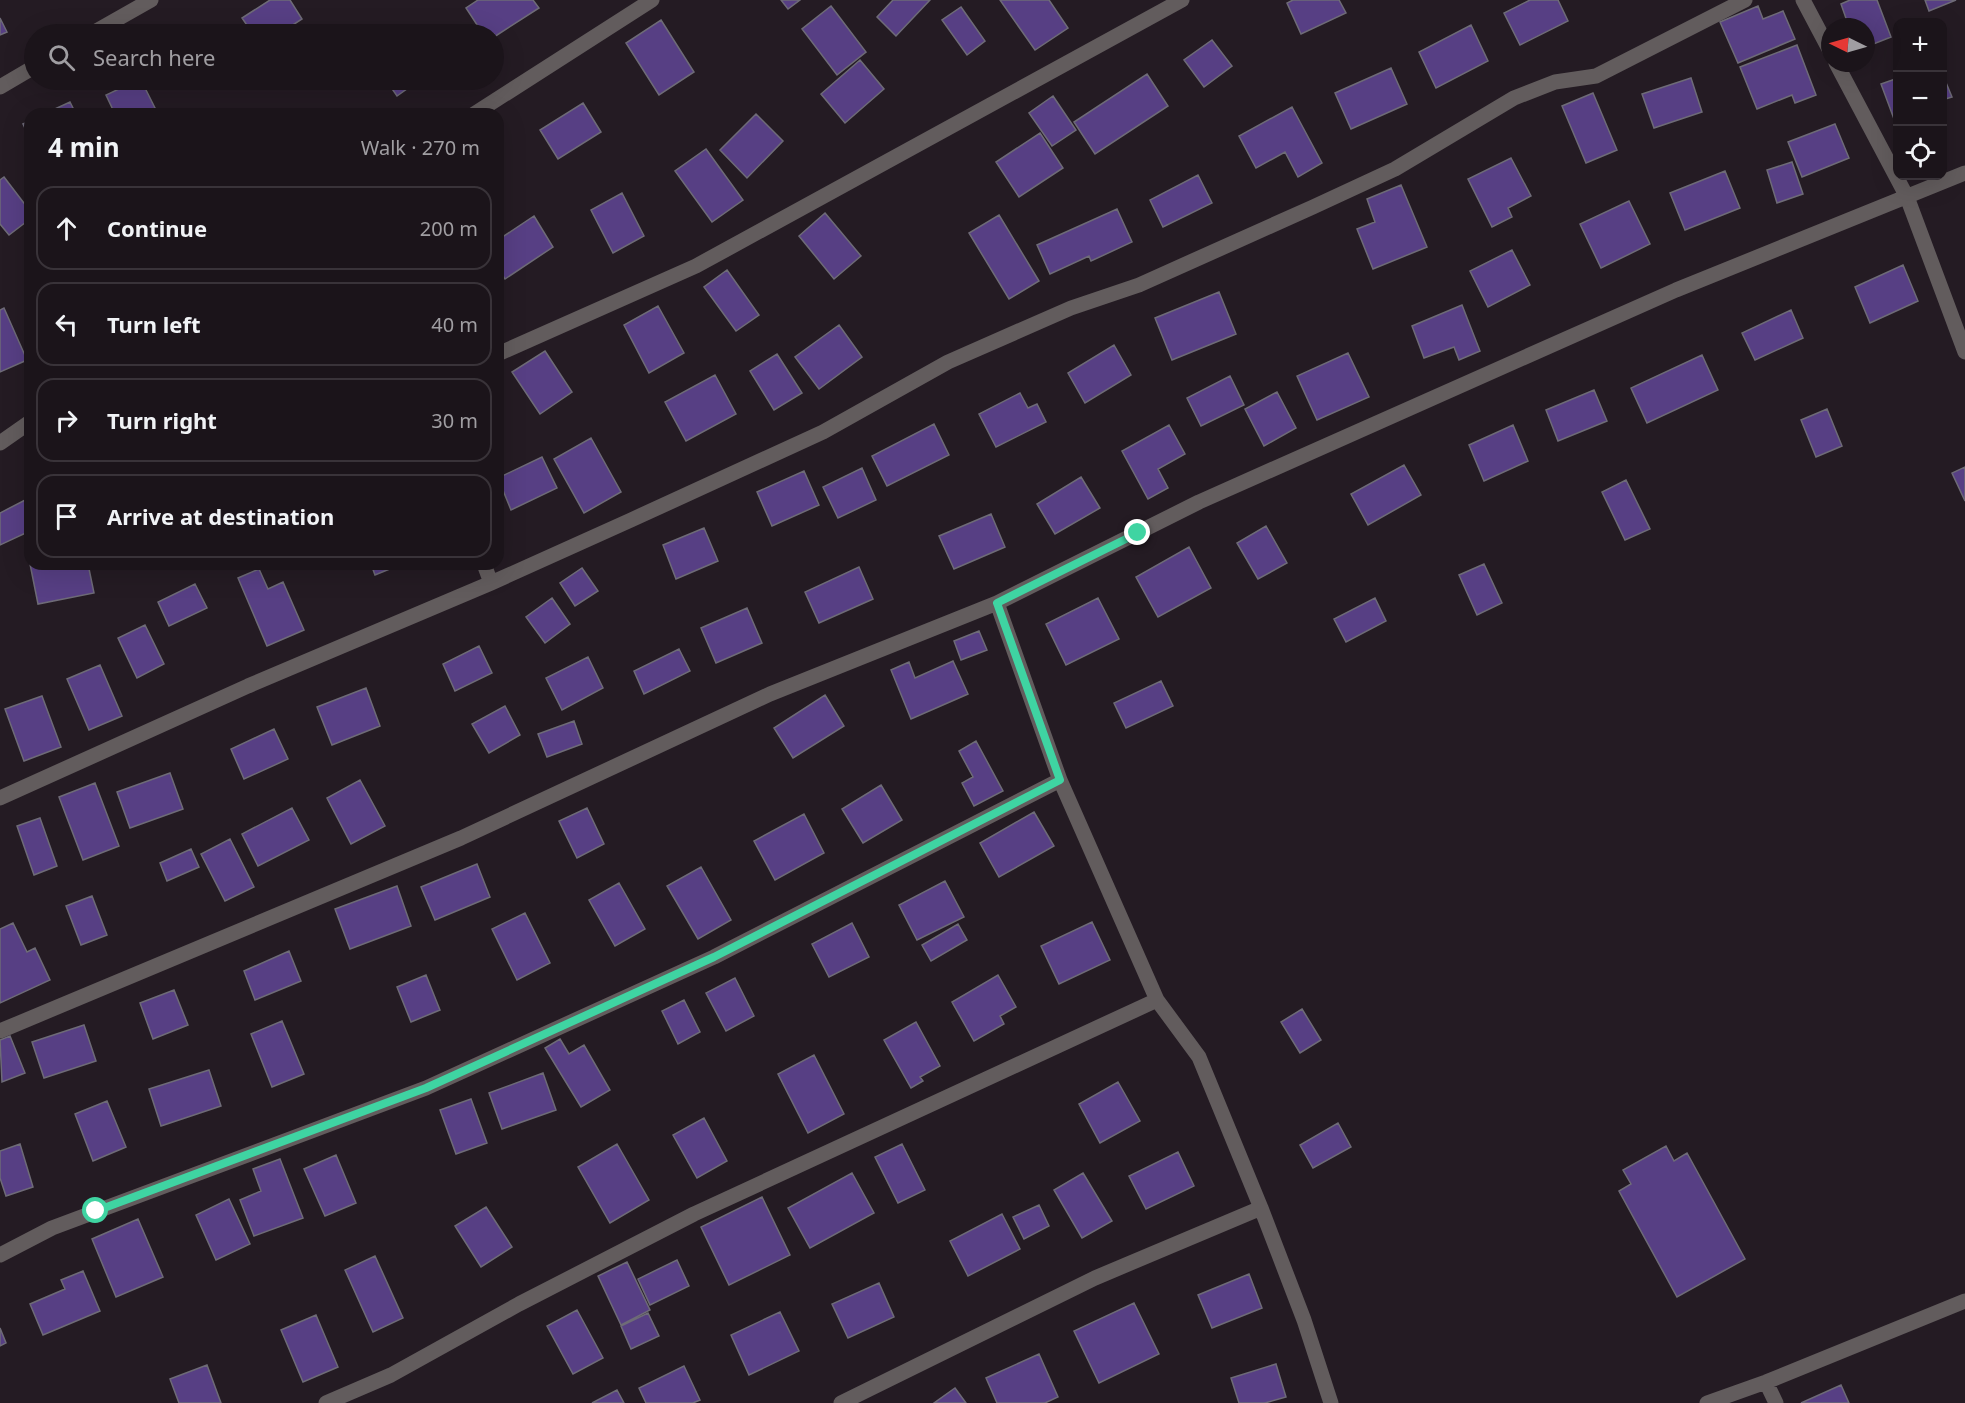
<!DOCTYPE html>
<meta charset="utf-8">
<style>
:root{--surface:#1b141a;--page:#282127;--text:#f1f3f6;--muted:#a09ea2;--line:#393339}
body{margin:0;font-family:"Noto Sans",sans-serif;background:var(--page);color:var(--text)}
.controls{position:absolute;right:18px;top:18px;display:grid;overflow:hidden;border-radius:12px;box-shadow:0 6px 24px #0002}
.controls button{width:54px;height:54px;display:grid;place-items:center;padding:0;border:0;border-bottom:2px solid var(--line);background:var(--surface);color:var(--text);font:30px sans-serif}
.compass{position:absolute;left:1821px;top:18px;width:54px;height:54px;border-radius:50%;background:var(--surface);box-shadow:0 6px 24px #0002;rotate:275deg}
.stop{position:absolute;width:18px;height:18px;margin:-14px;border:4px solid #3fd4a2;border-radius:50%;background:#fff}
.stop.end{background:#3fd4a2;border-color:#fff;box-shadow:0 2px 6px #0008}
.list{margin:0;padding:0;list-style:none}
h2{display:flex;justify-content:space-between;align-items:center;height:78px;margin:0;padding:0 24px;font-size:26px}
h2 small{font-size:20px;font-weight:400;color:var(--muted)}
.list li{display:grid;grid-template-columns:39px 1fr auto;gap:18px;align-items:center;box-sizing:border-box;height:84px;margin:0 12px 12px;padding:0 12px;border:2px solid var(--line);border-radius:18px}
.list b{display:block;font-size:22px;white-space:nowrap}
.list em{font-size:20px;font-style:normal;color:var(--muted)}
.icon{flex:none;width:33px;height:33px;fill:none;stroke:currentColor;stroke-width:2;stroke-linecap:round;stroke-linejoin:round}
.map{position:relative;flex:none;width:1965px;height:1403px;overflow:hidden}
.search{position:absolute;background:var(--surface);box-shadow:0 6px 24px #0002;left:24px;top:24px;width:480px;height:66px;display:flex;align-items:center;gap:15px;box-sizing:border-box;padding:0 21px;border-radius:33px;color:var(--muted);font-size:22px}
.panel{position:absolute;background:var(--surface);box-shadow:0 6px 24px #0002;left:24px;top:108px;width:480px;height:462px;border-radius:18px}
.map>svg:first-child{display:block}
.building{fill:#573f84;stroke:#6e6b77;stroke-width:1.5}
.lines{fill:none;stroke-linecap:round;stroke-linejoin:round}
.minor{stroke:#625c5d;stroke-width:15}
.route{stroke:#3fd4a2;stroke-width:8}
</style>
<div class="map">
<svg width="1965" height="1403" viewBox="0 0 1965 1403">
<rect width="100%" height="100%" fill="#241b23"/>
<path class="building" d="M270,0h20l12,19 -23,15h-26l-11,-16z
M478,0h55l6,8 -45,29v-3h-11l-17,-26z
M781,0h19l-12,9z
M893,0h37l-34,36 -19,-19z
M1000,0h49l19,28 -33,22z
M1293,0h46l7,13 -45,21 -14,-31z
M1530,0h28l10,21 -48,24 -16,-32z
M1850,0h27l14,37 -25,10v-20h-17l-8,-23z
M1925,0h31l-27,11z
M831,6l35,46 -29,23 -35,-46z
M1758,6l5,13 20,-8 12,28 -57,24 -18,-41z
M961,7l24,34 -18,14 -25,-35z
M0,18l7,14 -7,3z
M661,20l33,52 -35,23 -33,-52z
M1471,25l17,36 -52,27 -17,-36z
M418,26l5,8h-17z
M1212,40l20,26 -28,21 -20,-27z
M1797,45l19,50 -21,8 -3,-8 -35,14 -17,-42z
M860,60l24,29 -39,34 -24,-29z
M1391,68l16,36 -56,25 -16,-36z
M1942,73l10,24 -10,3z
M1147,74l21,32 -73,48 -21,-32z
M1691,78l11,34 -48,16 -12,-34z
M1898,78v39l-4,2 -13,-35z
M138,80h3l17,34h-43l-9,-19z
M386,80h22l3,6 -14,10z
M1593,93l24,57 -31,13 -24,-57z
M1053,96l23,34 -24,16 -23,-33z
M70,102l6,12h-32z
M583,103l18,29 -43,27 -18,-29z
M1292,107l30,56 -24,14 -13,-25 -29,16 -17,-32z
M756,114l27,27 -36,37 -27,-28z
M30,121v18l-7,-15z
M1835,124l14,34 -47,19 -14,-35z
M1040,133l23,35 -44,29 -23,-35z
M706,149l37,51 -31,22 -37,-51z
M1511,158l20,38 -23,12 4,9 -20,10 -24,-48z
M1792,162l11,32 -26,9 -10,-33z
M1725,171l15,37 -55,22 -15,-37z
M1198,175l14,28 -49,24 -13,-27z
M4,177l26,34v8l-21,16 -9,-11v-44z
M1401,185l26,62 -54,22 -16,-40 18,-7 -8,-23z
M622,193l22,43 -31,17 -22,-43z
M1629,201l21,43 -49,24 -21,-44z
M1117,209l15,33 -41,19 -2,-5 -39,18 -13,-29z
M825,213l36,43 -27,23 -35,-43z
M999,215l40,66 -30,18 -40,-66z
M534,216l19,31 -48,32 -7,-11v-28z
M1512,250l18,35 -42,22 -18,-36z
M1903,265l15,36 -48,22 -15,-36z
M727,270l32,45 -23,16 -32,-44z
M1219,292l17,42 -64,26 -17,-42z
M1462,305l18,46 -21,9 -5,-13 -30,11 -12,-32z
M658,306l26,47 -35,20 -25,-48z
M4,308l23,52 -27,12v-62z
M1791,310l12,28 -48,22 -13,-27z
M839,325l23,32 -43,32 -24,-32z
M1114,345l17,30 -46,28 -17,-30z
M545,351l27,41 -32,22 -28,-42z
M1348,353l21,44 -52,23 -20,-44z
M777,354l25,39 -28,17 -24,-39z
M1702,355l16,35 -71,33 -16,-35z
M715,375l21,39 -50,27 -21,-39z
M1230,376l14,29 -43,21 -14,-28z
M1594,390l13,31 -49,20 -12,-31z
M1277,392l19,36 -32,18 -19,-37z
M1020,393l8,15 9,-4 9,18 -50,25 -17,-33z
M1827,409l15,37 -26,11 -15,-37z
M934,424l15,31 -62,31 -15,-30z
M1169,425l16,29 -27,15 10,19 -20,11 -26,-48z
M1513,425l15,36 -44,20 -15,-36z
M591,438l30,54 -37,21 -30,-54z
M542,457l15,31 -46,22 -13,-32z
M1404,465l17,30 -53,30 -17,-31z
M1965,467v34l-13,-28z
M862,468l14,32 -38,18 -15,-31z
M804,471l15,34 -47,21 -15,-34z
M1081,477l19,31 -45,26 -18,-30z
M1626,480l24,49 -25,11 -23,-48z
M29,498l1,33 -30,14v-32z
M991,514l14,33 -51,22 -15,-33z
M1266,526l21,37 -29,16 -21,-36z
M704,528l14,33 -42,18 -13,-34z
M1189,547l22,41 -53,29 -22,-40z
M30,564h58l6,29 -56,11z
M371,564h31l-27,11z
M1484,564l18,39 -25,12 -18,-40z
M859,567l14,32 -54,24 -14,-31z
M582,568l16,23 -23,15 -15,-23z
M259,569l9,20 15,-7 21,48 -37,16 -29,-68z
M195,584l12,24 -38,18 -11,-24z
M552,598l18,26 -25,19 -19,-26z
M1098,598l21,41 -53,26 -20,-41z
M1375,598l11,23 -40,21 -12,-23z
M747,608l15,35 -46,20 -15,-35z
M145,625l19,39 -27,14 -19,-40z
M979,631l8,19 -26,10 -7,-19z
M479,646l13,27 -37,18 -12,-27z
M679,649l11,22 -46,23 -10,-23z
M588,657l15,31 -41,22 -16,-32z
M953,661l15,33 -57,25 -20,-49 18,-8 6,16z
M100,665l22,51 -33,14 -22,-51z
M1161,681l12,25 -47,22 -12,-25z
M366,688l14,38 -48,19 -15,-38z
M825,695l19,31 -51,32 -19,-30z
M42,696l19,51 -37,14 -19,-52z
M505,706l15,29 -31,18 -17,-29z
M574,721l8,23 -35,13 -9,-23z
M274,729l14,30 -44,20 -13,-30z
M976,741l27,50 -29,15 -12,-23 11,-6 -14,-26z
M170,773l13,36 -53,19 -13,-36z
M360,780l25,46 -34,18 -24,-46z
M95,783l24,63 -36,14 -24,-63z
M881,785l21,35 -39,23 -21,-34z
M292,808l17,32 -51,26 -16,-32z
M587,808l17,36 -27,14 -18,-37z
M1034,812l20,34 -55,31 -19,-34z
M804,814l20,39 -49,27 -21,-39z
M40,818l17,48 -23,9 -17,-49z
M230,839l24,48 -29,14 -24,-47z
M191,849l8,18 -32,14 -7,-18z
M477,864l13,33 -55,23 -14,-33z
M701,867l30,53 -33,19 -31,-53z
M945,881l19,36 -47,23 -18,-35z
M619,883l26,46 -30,17 -26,-46z
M397,886l14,40 -61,23 -15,-40z
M92,896l15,39 -26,10 -15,-39z
M525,913l25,50 -33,17 -25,-51z
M1092,922l18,38 -51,24 -18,-38z
M13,923l14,29 8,-4 15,32 -50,23v-74z
M852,923l17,34 -40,20 -17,-33z
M958,924l9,16 -36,21 -9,-16z
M289,951l12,30 -46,19 -11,-29z
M426,975l14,35 -29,12 -14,-35z
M998,975l18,32 -16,9 4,8 -30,17 -22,-39z
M735,978l19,38 -28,15 -20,-38z
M174,990l14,35 -35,14 -13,-36z
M684,1000l16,32 -22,12 -16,-33z
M1302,1009l19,31 -21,13 -19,-31z
M282,1021l22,53 -32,13 -21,-53z
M916,1022l24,44 -20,11 3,4 -12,7 -27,-48z
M84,1025l12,36 -52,17 -12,-36z
M10,1036l15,37 -23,9 -2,-42z
M560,1039l9,15 15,-9 26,45 -29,17 -36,-59z
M814,1055l30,59 -36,19 -30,-59z
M209,1070l12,36 -60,20 -12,-37z
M543,1073l13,37 -54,19 -13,-36z
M1118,1082l22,39 -40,22 -21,-39z
M471,1099l16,44 -31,11 -16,-44z
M107,1101l19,46 -33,14 -18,-47z
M704,1118l23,43 -30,17 -24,-43z
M1338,1123l13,24 -38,21 -13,-23z
M20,1144l13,43 -27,9 -6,-18v-27z
M617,1144l32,56 -39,23 -32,-56z
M902,1144l23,46 -27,13 -23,-46z
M1666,1146l8,15 13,-8 58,106 -68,38 -58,-106 12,-7 -8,-14z
M1178,1152l16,34 -48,23 -17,-33z
M336,1155l20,48 -31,13 -21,-47z
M280,1159l23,59 -49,18 -14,-36 21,-9 -8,-22z
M852,1173l22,40 -64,35 -22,-40z
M1083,1173l29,48 -30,17 -28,-48z
M762,1197l28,58 -61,30 -28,-58z
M229,1199l21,45 -34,16 -20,-45z
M1039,1205l10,21 -25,13 -11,-22z
M486,1207l26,40 -31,20 -26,-41z
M1002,1214l18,35 -52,27 -18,-35z
M138,1219l25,58 -47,20 -24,-58z
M375,1256l28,62 -30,14 -28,-62z
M677,1260l12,26 -39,19 -12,-26z
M627,1262l23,48 -29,15 -23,-49z
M83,1271l17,40 -57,24 -13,-31 35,-15 -4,-9z
M1249,1274l13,34 -50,20 -14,-33z
M879,1283l15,34 -46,21 -16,-34z
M1134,1303l25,51 -60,29 -25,-52z
M577,1310l26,48 -30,16 -26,-48z
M780,1312l19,39 -50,24 -18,-40z
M648,1313l11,23 -28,13 -10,-23z
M316,1315l22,52 -35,15 -22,-52z
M0,1328l6,15 -6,3z
M1039,1354l19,43 -13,6h-48l-11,-25z
M1276,1364l10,33 -21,6h-26l-8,-25z
M207,1365l14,38h-42l-9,-24z
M684,1366l16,34 -7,3h-47l-7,-15z
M1841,1385l8,18h-48z
M955,1388l11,15h-32z
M617,1390l7,13h-32z"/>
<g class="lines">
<path class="minor" d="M1803,0l27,51
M91,34l60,-34
M1836,63l71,134 58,155
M0,87l34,-20
M474,114l178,-114
M498,354l198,-88 486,-266
M0,443l30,-21
M484,564l7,19
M997,603l63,177 97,220 42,57 62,151 43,112 27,83
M0,798l248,-112 243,-103 140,-63 192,-88 125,-70 123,-54 68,-23 174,-78 82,-38 119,-71 41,-16 41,-6 149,-76
M0,1031l461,-193 309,-144 227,-91 202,-101 477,-212 289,-117
M0,1255l52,-27 374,-140 288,-131 346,-177
M1766,1382l10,21
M326,1403l65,-28 128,-71 175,-90 463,-214
M841,1403l254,-125 166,-70
M1707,1403l59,-21 199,-81"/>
</g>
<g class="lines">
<path class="route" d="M96,1211l330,-123 288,-131 346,-177 -63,-177 141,-70"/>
</g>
</svg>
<div class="controls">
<button>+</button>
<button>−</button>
<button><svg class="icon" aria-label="locate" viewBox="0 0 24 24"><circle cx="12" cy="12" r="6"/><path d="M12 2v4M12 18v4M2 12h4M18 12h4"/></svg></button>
</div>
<svg class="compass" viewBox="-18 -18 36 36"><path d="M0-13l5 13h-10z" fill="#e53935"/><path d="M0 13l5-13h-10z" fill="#a09ea2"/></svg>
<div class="stop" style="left:96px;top:1211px"></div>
<div class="stop end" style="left:1138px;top:533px"></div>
<div class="search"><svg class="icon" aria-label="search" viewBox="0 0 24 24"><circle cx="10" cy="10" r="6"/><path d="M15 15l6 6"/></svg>Search here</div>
<section class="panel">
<h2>4 min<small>Walk · 270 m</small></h2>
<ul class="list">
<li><svg class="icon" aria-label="ahead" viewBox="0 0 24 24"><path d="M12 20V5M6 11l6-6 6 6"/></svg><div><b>Continue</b></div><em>200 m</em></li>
<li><svg class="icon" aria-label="left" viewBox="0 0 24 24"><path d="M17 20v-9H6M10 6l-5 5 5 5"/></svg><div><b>Turn left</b></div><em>40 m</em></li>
<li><svg class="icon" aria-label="right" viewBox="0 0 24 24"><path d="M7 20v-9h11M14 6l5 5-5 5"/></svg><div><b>Turn right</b></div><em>30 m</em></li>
<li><svg class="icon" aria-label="arrive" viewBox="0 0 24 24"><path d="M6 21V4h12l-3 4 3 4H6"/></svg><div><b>Arrive at destination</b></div></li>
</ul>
</section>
</div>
